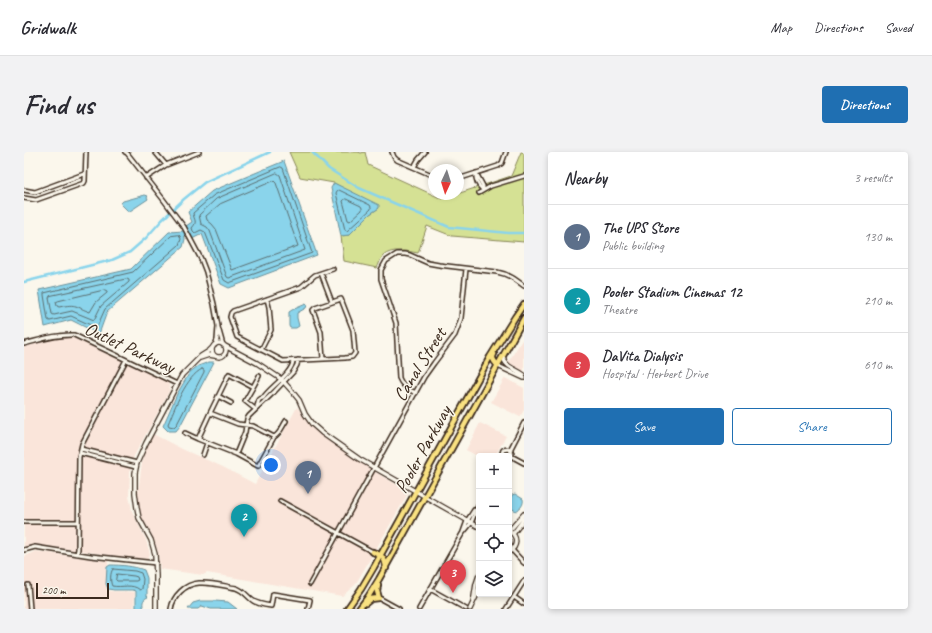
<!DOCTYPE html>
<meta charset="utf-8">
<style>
:root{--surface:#fff;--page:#f2f2f3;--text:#2b2b33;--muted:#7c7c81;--line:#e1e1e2;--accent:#1f6fb2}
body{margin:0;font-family:Caveat,sans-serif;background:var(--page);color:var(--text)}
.controls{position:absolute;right:12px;bottom:12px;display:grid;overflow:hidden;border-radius:4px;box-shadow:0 2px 6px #0003}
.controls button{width:36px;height:36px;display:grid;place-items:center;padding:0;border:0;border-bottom:1px solid var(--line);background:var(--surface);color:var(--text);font:20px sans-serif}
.compass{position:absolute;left:404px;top:12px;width:36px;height:36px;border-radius:50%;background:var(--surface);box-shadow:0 2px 6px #0003;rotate:184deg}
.scale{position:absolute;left:12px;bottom:10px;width:73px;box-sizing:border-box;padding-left:4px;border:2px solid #3b2a1e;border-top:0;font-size:11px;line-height:14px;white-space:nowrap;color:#3b2a1e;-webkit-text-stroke:3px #fbf7ec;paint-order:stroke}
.you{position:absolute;left:247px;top:313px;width:14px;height:14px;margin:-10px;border:3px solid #fff;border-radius:50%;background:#1a73e8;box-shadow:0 0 0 6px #1a73e833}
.badge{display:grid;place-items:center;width:26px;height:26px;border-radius:50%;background:var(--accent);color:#fff;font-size:13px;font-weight:700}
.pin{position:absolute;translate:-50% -33px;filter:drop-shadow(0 1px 2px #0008)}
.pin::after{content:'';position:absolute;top:21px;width:14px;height:12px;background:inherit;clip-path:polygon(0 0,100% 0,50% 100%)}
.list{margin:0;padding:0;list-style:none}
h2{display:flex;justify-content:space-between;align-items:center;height:52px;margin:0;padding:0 16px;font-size:17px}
h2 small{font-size:13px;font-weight:400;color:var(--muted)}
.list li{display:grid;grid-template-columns:26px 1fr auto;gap:12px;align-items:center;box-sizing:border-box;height:64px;padding:0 16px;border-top:1px solid var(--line)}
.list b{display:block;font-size:15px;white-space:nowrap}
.list p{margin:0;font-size:13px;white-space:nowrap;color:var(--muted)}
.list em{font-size:13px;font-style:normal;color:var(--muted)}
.actions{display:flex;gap:8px;padding:12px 16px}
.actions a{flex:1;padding:9px 0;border:1px solid var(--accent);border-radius:4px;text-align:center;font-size:14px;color:var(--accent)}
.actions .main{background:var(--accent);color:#fff}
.icon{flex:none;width:22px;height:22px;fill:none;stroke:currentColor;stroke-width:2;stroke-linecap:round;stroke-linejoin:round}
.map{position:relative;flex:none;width:500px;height:457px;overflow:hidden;border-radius:4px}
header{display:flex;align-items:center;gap:24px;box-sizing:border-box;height:56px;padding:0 20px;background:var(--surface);border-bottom:1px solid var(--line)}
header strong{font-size:19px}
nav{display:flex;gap:22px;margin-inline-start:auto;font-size:14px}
.intro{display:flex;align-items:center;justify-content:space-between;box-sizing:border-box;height:96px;padding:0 24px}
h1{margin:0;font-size:28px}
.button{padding:10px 18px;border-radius:4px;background:var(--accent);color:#fff;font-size:14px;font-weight:700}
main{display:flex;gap:24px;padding:0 24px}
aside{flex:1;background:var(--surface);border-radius:4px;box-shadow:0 2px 6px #0003}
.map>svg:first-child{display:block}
.built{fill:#fae5da}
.green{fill:#d5e194;stroke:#888659}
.water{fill:#8ad4eb;stroke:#6a9099}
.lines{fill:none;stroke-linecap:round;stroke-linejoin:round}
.shore{stroke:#5b6e70;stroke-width:1}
.canal{stroke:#8ad4eb;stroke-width:2.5}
.minor-casing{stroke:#3b2a1e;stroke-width:6}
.tertiary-casing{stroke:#3b2a1e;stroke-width:6}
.primary-casing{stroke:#3b2a1e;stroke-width:8}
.minor{stroke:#fbf7ec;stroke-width:3}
.tertiary{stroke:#fbf7ec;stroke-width:3.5}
.primary{stroke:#f9e181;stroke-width:4.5}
.labels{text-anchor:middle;stroke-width:3;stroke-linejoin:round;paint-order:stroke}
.street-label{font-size:19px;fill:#3b2a1e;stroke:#fbf7ec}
</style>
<header>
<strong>Gridwalk</strong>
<nav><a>Map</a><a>Directions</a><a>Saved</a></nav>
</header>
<div class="intro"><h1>Find us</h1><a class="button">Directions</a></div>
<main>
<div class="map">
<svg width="500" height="457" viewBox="0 0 500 457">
<rect width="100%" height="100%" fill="#fbf7ec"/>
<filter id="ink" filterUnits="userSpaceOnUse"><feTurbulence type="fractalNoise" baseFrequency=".025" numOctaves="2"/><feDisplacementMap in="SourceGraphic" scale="8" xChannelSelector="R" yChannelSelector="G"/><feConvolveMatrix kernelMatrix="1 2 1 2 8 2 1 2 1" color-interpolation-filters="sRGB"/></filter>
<g filter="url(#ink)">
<path class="built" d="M36,185h9l7,2 92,43 2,8 -36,66 -4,15 -1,24 3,16 14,29 4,14 -3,5 -38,-4 -71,-10 -11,1 -3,1v-200z
M498,188l2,1v33l-17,-10z
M481,226l19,10v22l-4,7 -29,-15z
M273,255l18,23 9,8 48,32 37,22 -54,93 -13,11 -135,-23 -4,2 -43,-6 -2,-17 -6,-17 -10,-17 -5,-18 6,-45 10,-21 31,16 39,17 32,17z
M456,271l26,13 -11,20h-16v1l-13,-7z
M11,399l73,10 -1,30 28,1 -1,17h-110v-52z"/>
<path class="green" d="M265,0h69l3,1 4,-1 3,13 74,34 69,-23 10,-24h3v90l-72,-6 -25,-10 -9,27c-11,-2 -26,-5 -35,3 -3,3 -4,9 -6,12l-33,-7 -3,-25 8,-1 21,-21 9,-6 -45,-25 -34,-6z"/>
<path class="water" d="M260,9l33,94 -88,33 -8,-4 -19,-50 -10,5 -6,-13 6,-4 -4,-10 24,-21z
M310,31l45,22v3l-9,6 -21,21 -8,1 -10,-48z
M121,43l3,1 -1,1 1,2 -18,12h-2l-7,-7v-1l2,-2z
M160,79l1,8 -2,8 -76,65 -8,22 -28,-14 -26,7 -6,-37 92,-21 38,-37z
M282,152l1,1 -1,3 -9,5v5l2,8 -3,2h-6l-1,-2v-14l3,-2z
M185,210h5l-34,64 -4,5h-8l-5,-5 14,-32 13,-22 8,-6z
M491,342l8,5c1,5 -2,9 -7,12l-7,-4v-6l3,-6z
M86,413c12,0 23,1 34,5l3,8v18l1,1c-6,2 -6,7 -4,12h-8v-18l-3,-1h-19l-6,-1 -2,-5 1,-17z
M176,449h15l13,1 9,7h-26l-9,-3 -4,3h-10l5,-6z"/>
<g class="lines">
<path class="shore" d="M257,15l2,1 29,85 -83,30 -5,-3 -19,-48 -4,-2 -6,3 -2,-2 -1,-3c6,-7 2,-7 1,-15l21,-18z
M253,21l3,2 25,75 -76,28 -2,-1 -17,-46 -3,-4 -6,-3 -2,-9 17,-16z
M250,29l2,2 22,63 -66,24 -16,-41 -4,-5 -5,-4 -1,-4 14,-12z
M315,38l31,15 1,2v2l-24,22 -2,-1 -9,-37 1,-2z
M322,47l15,7 1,2v2l-12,11 -2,-1 -5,-19 1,-1z
M155,83l1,1 1,3 -2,6 -74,64 -8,18h-2l-24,-11 -21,5 -2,-1 -4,-25v-2l89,-21 38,-36z
M103,127l2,1v2l-28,24 -7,14 -22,-9 -18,4 -2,-1 -3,-16 1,-2z
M81,138l2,1v2l-11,9 -6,10c-15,-5 -12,-9 -31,-5l-2,-1 -1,-4 2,-1z
M178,217l2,1v2l-27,52 -3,3 -5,-1 -1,-2c7,-17 18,-47 34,-55z
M89,417l22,2 6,2 2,6 -1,10 -2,1c-8,-7 -18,-2 -28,-4 -2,-4 -2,-14 1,-17z
M93,422l17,2 3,1 1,3 -2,1h-19l-1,-1z"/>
<path class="canal" d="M288,0l17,17 30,19 90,39 59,6h16
M0,130l88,-22 18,-8 16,-14 16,-18 22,-21 21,-17 65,-30"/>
<g class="minor-casing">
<path id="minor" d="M101,0l2,1 36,46 21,28 17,32 5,13 8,32 4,22 -1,14 -2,5
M131,0l11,13
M368,0l2,5 3,3 37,16
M390,15l4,-7 7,-8
M452,21c-1,6 2,13 7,17
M452,21l7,13v4
M122,26l20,-13 33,-13
M434,27l40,-13 4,-3 4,-11
M0,38l11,2 49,-18
M455,41l12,-7 33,-10
M0,46l12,2 48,-17 1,-2 1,-29
M297,121l-6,2 -14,12 -68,24 -2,2 -1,4 7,20 46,24 62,-3 7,-1 3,-4 -2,-23 -12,-31 -26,9 -2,2 8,22 2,27
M308,150l-11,-29 12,-4
M194,175l5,18
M0,192c16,-4 33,-10 50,-9l103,49
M237,198l10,-20 -2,-23 -2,-8
M229,235l6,-11
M392,241c-8,-3 -14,-7 -17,-15l-3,-55 -15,-44v-9l5,-9 11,-7h8l5,1 18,8 11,2 58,7c11,2 18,7 27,14
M194,244l13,7
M233,254c2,-4 0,-7 6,-8 7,-11 29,-24 30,-37
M186,261l19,-39 24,13 -8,14 10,8
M161,281l13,6
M250,285c6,-3 8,-10 12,-16
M57,297l56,14
M486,298l14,-27
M56,301l56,14
M212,302l-38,-15 12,-26 28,11 15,2 21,11 -16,29 -22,-12 9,-22 2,-13 2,-3 26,-25 18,-19 4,-7 1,-5
M179,303l4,-12
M478,304v-3l1,-3 5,-1c5,2 5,7 1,10
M487,304l13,7
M256,349l93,51
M0,370h54
M439,380l4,-11 7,-11
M0,398l11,-3 6,1 50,8 65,7
M488,398l12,13
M53,402l1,-5 1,-92 3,-13 44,-84
M286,432l114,-207 10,-14 21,-28 3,-8 3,-9 5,-49
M4,433l2,24
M406,437l36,20
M490,445l10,7
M355,446l20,11
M147,457c2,-13 14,-25 28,-26 12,-1 25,3 37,5 7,2 10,7 16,12 5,4 12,5 19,6l2,-12 37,6 -2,9
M395,457l43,-75 9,-11 8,-19
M482,457l18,-28"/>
</g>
<g class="tertiary-casing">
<path id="tertiary" d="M188 198a7 7 0 1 1 14 0a7 7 0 1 1-14 0Z
M201,194l32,17 24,16 10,11 8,10 6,14 7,10 10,9 37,26 95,54 25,14
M479,204c2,12 12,12 21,19
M176,206l9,-3 6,1
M474,214l26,12
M485,379c9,5 9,15 0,21
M485,379l15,-17
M489,382l11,-15
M449,451l3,-19 3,-9
M132,457v-33l-1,-22 -4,-14 -12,-22 -2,-10 -2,-15v-20l2,-10 9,-20 36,-68 19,-19 8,-5 4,-4
M446,457l9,-19"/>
</g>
<g class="primary-casing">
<path id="primary" d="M470,202c-3,5 1,8 4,12
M349,400c9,4 12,5 13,16
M342,451l5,-4 8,-1 -2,-7 1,-6
M323,457l14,-20 13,-22 116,-210 25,-40 9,-13
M335,457l9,-12 11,-18 145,-261"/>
</g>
<use href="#minor" class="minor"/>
<use href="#tertiary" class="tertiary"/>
<use href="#primary" class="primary"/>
</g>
</g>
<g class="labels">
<g class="street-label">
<text transform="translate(106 195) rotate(25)" y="7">Outlet Parkway</text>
<text transform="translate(395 212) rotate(-58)" y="7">Canal Street</text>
<text transform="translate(398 297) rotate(-61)" y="7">Pooler Parkway</text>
</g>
</g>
</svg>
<div class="controls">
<button>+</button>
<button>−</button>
<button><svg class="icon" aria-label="locate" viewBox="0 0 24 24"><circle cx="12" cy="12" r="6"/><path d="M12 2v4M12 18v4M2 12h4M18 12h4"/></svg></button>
<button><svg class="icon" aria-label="layers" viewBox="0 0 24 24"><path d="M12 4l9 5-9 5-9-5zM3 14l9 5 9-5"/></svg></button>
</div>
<svg class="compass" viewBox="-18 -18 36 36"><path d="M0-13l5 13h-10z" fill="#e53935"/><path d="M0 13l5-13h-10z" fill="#7c7c81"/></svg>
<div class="scale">200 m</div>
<div class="you"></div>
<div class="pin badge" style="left:284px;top:342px;background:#5c6f8a">1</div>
<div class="pin badge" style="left:220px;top:385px;background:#0f9aa8">2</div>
<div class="pin badge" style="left:429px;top:441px;background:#e0444e">3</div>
</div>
<aside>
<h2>Nearby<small>3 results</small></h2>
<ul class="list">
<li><span class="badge" style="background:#5c6f8a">1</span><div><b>The UPS Store</b><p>Public building</p></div><em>130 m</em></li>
<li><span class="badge" style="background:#0f9aa8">2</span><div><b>Pooler Stadium Cinemas 12</b><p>Theatre</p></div><em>210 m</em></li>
<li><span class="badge" style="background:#e0444e">3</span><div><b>DaVita Dialysis</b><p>Hospital · Herbert Drive</p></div><em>610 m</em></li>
</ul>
<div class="actions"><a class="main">Save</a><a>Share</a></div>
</aside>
</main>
